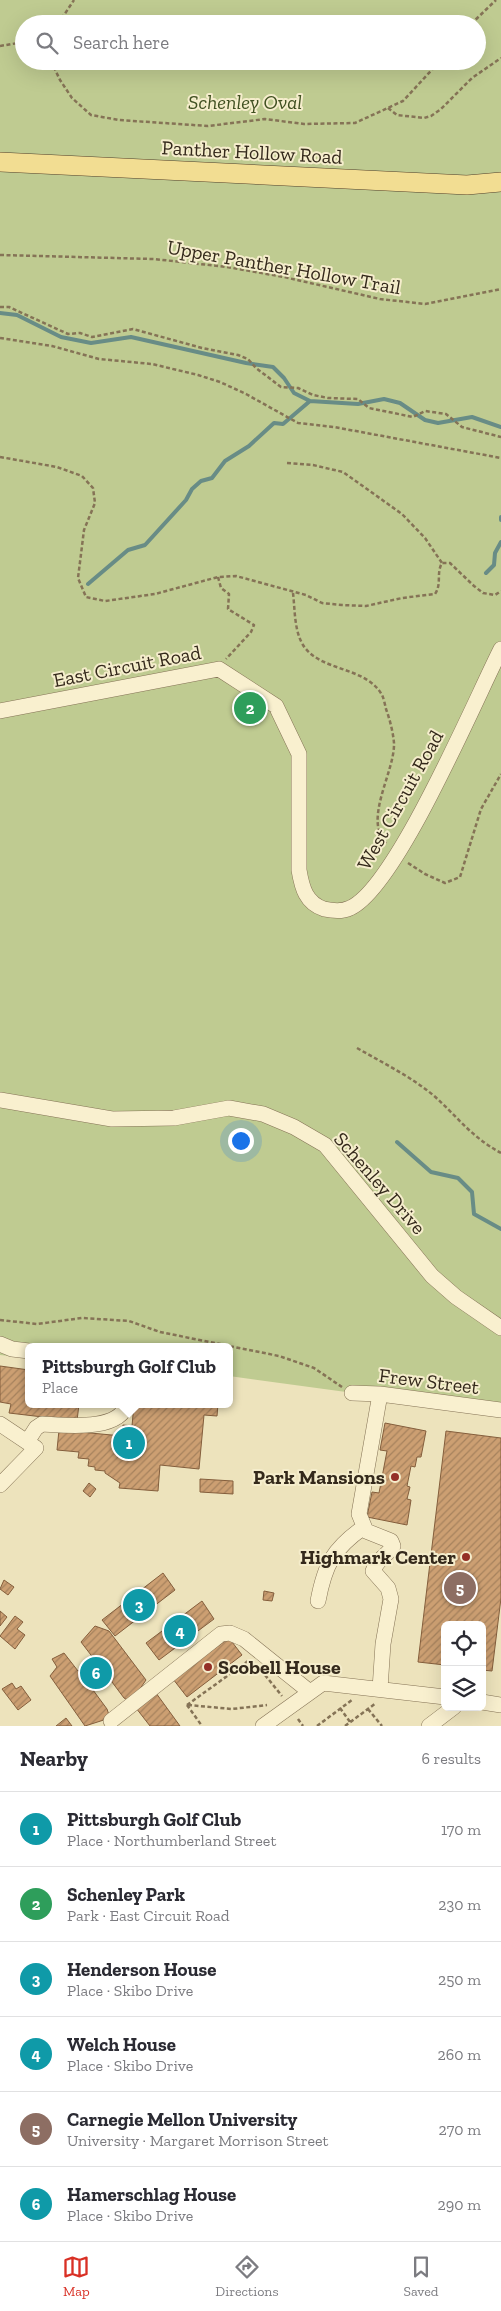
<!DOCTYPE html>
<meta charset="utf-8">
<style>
:root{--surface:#fff;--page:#f2f2f3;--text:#2b2b33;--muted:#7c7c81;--line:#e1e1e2;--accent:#d93025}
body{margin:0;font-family:"Zilla Slab",serif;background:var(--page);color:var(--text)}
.controls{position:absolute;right:15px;bottom:15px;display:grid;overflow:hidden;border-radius:8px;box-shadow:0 5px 20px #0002}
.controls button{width:45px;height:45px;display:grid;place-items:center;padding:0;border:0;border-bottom:1px solid var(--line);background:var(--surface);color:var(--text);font:25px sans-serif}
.you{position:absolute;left:240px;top:1140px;width:18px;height:18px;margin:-12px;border:4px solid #fff;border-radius:50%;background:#1a73e8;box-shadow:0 0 0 8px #1a73e833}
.badge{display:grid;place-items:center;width:32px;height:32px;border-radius:50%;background:var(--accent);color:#fff;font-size:16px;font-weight:700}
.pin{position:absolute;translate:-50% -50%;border:2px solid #fff;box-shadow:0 1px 5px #0006}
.popup{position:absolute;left:25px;top:1343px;width:208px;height:65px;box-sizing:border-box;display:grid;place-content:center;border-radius:8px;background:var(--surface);filter:drop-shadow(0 1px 4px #0005);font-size:16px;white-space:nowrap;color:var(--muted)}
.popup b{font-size:19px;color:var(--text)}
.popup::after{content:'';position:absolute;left:50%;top:100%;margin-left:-10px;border:10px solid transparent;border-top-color:var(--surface)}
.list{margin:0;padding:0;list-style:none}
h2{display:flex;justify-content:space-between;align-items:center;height:65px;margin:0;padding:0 20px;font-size:21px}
h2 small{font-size:16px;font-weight:400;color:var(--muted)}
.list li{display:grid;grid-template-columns:32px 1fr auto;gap:15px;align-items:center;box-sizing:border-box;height:75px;padding:0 20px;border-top:1px solid var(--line)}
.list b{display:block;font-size:19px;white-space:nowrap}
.list p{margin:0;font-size:16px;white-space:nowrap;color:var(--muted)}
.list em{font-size:16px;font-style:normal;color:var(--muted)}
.icon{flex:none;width:28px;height:28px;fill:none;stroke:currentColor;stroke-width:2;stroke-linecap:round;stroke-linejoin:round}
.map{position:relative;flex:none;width:501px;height:1726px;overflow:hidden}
.search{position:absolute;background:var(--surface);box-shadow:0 5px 20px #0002;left:15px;right:15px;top:15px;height:55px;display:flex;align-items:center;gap:12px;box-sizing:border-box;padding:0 18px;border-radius:28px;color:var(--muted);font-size:19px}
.sheet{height:515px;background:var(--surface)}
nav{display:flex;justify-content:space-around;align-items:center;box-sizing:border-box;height:70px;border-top:1px solid var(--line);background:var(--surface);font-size:14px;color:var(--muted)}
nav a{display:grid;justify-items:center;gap:2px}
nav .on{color:var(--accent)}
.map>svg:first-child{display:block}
.park{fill:#bfcb91;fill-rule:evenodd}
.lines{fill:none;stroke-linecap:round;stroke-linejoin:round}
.stream{stroke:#688c86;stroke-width:4}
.building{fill:url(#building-hatch);stroke:#845e3c}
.minor-casing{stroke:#857356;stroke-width:16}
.major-casing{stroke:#52402b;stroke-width:20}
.path{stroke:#857356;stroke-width:2.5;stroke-dasharray:4 2.5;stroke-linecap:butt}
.minor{stroke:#f9f0cf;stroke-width:15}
.major{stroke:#f2dd92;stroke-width:19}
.poi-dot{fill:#942f26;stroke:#f5edcc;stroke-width:2}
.labels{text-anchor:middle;stroke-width:4;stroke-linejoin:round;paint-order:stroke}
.park-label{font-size:20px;font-style:italic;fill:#405021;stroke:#f5edcc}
.street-label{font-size:20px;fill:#34291b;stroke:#f5edcc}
.poi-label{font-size:20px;font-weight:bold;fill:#34291b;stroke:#f5edcc;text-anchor:end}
</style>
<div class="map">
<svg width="501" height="1726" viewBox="0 0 501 1726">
<defs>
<pattern id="building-hatch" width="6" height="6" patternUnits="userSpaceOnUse" patternTransform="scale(1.25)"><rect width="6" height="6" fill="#cc9f72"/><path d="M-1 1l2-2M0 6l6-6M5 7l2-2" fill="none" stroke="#a6825d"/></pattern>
</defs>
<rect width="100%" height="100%" fill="#ede3bc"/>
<path class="park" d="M0,0h501v1413l-272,-37v-29h-200v11l-29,-3zM24,24h453v37h-453z"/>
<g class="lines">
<path class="stream" d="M0,313l17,2 44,22 30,6 40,-6 115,26 27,4 11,11 10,15 16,8 48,3 26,-5 16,4 25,17 13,3 34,-6 29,10
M501,517v3
M486,573l8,-8 1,-12 6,-11
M88,584l40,-34 17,-5 41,-45 6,-11 9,-8 11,-3 13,-17 24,-15 25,-23 9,1 27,-23
M397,1142l34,30 27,6 14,14 2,22 27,15"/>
</g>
<path class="building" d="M0,1366l29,4v34h50l-2,17 -68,-8 2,-9 -11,-2z
M134,1404h84l-1,12 -13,-1 -5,54 -39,-4 -2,26 -39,-3 1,-5 -15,-10v-2l-10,-1v-3l-7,-1 1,-7 -11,-1 1,-6 -22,-2 2,-20 63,6 1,-11 9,1z
M385,1423l41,8 -5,26h-4l-2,10 -4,-1 -4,20 3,1 -3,12 4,1 -4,25 -40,-8 5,-25 7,1 8,-42 -7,-1z
M446,1431l55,7v160l-9,73 -10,-1v-45h-37v40l-27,-3z
M200,1479l33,2v13l-33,-2z
M89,1483l7,6 -6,8 -7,-6z
M163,1573l12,17 -60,46 -13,-16z
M4,1580l10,7 -6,8 -8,-6z
M264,1591l10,2 -2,8 -9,-1z
M202,1601l12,18 -55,41 -13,-17z
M0,1611l7,6 -7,9z
M15,1616l8,6 -6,7 8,6 -10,14 -15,-13z
M95,1626l14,5 37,49 -15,22 -7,-4 -15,-20 -5,9 -11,3 14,19 3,9 -25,8 -35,-50 7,-9 -5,-8 12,-6 14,18 16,-12 -13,-17z
M229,1638l13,17 -55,42 -14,-18z
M12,1683l4,6 5,-3 10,14 -13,10 -16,-21z
M156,1693l24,33h-30l-14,-18z
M66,1718l6,8h-16z"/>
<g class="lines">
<g class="minor-casing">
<path id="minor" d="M0,711l219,-42 57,37 23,48v116c3,18 7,33 25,39 9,2 18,3 26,-1 46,-20 125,-208 151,-259
M0,1100l112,19 62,-1 55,-10 34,6 31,13 31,18 107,131 24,21 45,31
M0,1344l12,5 17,2
M352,1393l28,1 121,16
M0,1424l36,24 -36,37
M27,1442l9,-14 6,-4c23,1 77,8 85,-20
M318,1601c7,-37 15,-52 46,-74
M380,1689l3,-45 8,-45 -3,-11 -15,-17c4,-12 14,-15 20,-25l-2,-5 -25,-10 -7,-17 21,-120
M482,1702l19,3
M111,1721l110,-87 9,-1 14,6 66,53
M263,1726l60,-43 122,14
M429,1726l25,-19"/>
</g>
<g class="major-casing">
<path id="major" d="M0,162l467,23 34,-3"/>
</g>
<path class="path" d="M58,24l16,-24
M471,24l25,-24
M0,46l24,-4
M51,61l9,19 12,18 19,17 28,5 89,6 57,-7 39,5 51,-1 48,-22 37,-40
M388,108l9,7 27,3 7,-2 10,-7 31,-31 29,-20
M0,255l154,4 73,8 57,10 96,22 45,5 76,-15
M0,307h9l59,27 12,-1 12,4 41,-8 69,19 36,7 10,4 8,9 25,19 17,1 15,7 15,3 30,1 11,9 44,9 12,-6 21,3 16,13 39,10
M0,338l52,8 47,13 53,5 46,11 22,7 26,12 52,29 36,4 167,31
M0,457l57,10 25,9 11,12 2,15 -11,27 -6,48 8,19 19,4 50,-7 63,-17 18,-1 70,19 16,8 20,2 24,1 36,-8 33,-4c7,-10 1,-21 7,-31h8l24,23 9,7 12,2 6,-4
M287,463l26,2 30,7 59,42 23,24 17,25
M218,577l3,11 8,6 -1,15 26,16 -3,7 -25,27
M293,593c2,16 1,37 10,52 17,27 63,21 79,50 2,4 3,10 4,14 4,11 7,23 8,34 1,29 -32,78 -7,101
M408,863l17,11 20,9 15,-6 21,-68 20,-35
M357,1048c26,15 53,28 76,47 25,22 37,41 68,58
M0,1320l37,4 45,-6 47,3 31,11 119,24 35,12 28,19
M265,1675l17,21
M187,1705l61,-44
M187,1705l15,21
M188,1705l44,4 35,-4
M340,1708l10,14
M368,1709l14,17
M298,1719l5,7
M317,1726l35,-26
M345,1726l31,-23"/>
<use href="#minor" class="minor"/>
<use href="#major" class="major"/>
</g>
<g class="poi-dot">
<circle cx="395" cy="1477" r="5"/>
<circle cx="466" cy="1557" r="5"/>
<circle cx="208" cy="1667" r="5"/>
</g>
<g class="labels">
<g class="park-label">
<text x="245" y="109">Schenley Oval</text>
</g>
<g class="street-label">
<text transform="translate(252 152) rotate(3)" y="7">Panther Hollow Road</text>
<text transform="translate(284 267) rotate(10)" y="7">Upper Panther Hollow Trail</text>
<text transform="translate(127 666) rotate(-11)" y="7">East Circuit Road</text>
<text transform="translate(400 800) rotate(-61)" y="7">West Circuit Road</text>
<text transform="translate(380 1183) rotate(49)" y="7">Schenley Drive</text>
<text transform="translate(429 1381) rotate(7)" y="7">Frew Street</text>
</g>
<g class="poi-label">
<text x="385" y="1484">Park Mansions</text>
<text x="456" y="1564">Highmark Center</text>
<text x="218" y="1674" text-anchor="start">Scobell House</text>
</g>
</g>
</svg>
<div class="controls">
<button><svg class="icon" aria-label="locate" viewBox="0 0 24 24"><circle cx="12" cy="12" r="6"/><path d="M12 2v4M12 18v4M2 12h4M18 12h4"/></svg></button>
<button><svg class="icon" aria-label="layers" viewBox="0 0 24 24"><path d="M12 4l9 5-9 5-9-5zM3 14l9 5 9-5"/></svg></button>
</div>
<div class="you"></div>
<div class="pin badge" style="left:129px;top:1443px;background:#0f9aa8">1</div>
<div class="popup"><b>Pittsburgh Golf Club</b>Place</div>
<div class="pin badge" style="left:250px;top:708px;background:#2e9e5b">2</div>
<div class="pin badge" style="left:139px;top:1605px;background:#0f9aa8">3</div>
<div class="pin badge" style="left:180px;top:1631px;background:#0f9aa8">4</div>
<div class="pin badge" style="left:460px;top:1588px;background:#8d6e63">5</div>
<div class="pin badge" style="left:96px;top:1673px;background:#0f9aa8">6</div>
<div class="search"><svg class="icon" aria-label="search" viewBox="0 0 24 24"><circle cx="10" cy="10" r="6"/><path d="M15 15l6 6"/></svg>Search here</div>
</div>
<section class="sheet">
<h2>Nearby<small>6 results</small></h2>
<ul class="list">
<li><span class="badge" style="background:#0f9aa8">1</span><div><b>Pittsburgh Golf Club</b><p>Place · Northumberland Street</p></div><em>170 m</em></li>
<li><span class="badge" style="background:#2e9e5b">2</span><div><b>Schenley Park</b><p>Park · East Circuit Road</p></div><em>230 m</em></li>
<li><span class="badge" style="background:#0f9aa8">3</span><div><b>Henderson House</b><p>Place · Skibo Drive</p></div><em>250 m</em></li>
<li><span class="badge" style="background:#0f9aa8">4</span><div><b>Welch House</b><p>Place · Skibo Drive</p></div><em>260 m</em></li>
<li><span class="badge" style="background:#8d6e63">5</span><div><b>Carnegie Mellon University</b><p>University · Margaret Morrison Street</p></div><em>270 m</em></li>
<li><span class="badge" style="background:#0f9aa8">6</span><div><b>Hamerschlag House</b><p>Place · Skibo Drive</p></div><em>290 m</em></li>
</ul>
</section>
<nav>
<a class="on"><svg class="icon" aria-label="map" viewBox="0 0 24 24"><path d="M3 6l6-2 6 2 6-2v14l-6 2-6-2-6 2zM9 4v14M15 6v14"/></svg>Map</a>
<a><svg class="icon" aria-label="directions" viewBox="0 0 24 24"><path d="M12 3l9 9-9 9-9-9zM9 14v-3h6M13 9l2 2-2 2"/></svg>Directions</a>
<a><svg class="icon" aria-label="saved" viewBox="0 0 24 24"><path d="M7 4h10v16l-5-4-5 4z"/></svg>Saved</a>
</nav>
